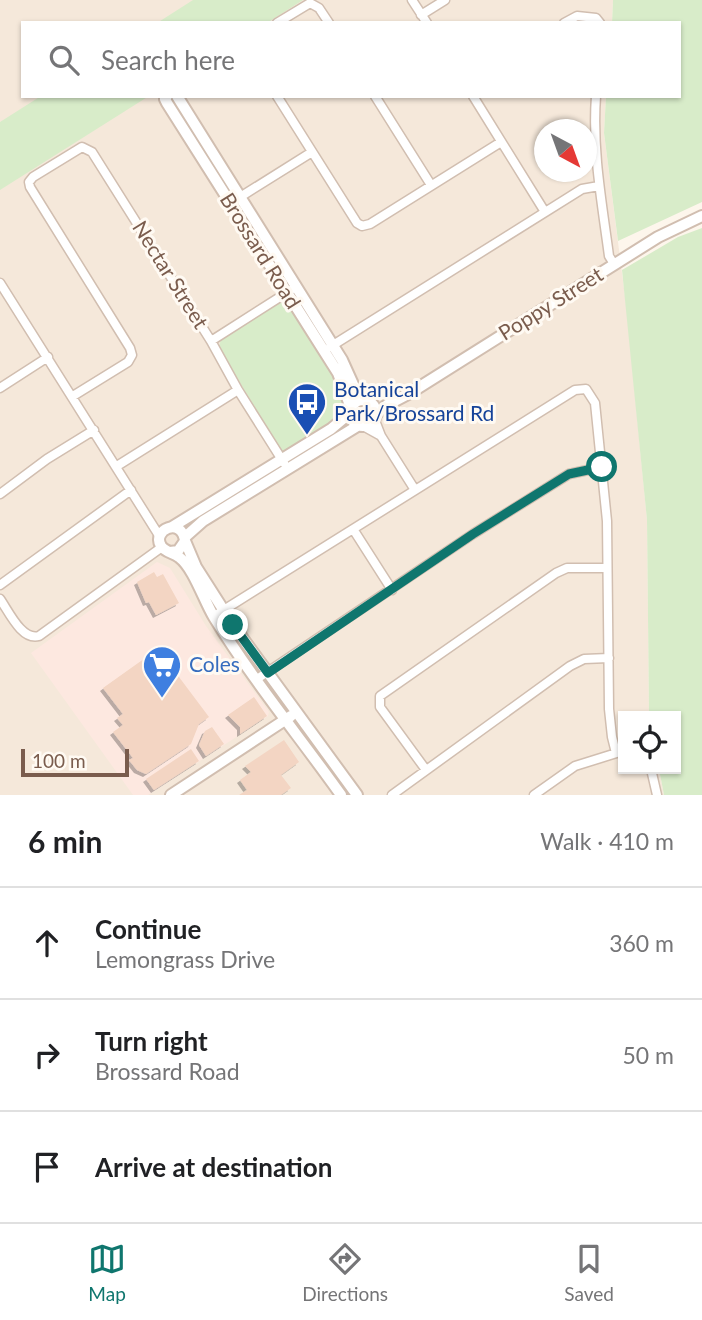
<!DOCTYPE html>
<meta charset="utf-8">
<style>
:root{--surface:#fff;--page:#f2f2f2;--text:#202124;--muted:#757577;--line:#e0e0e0;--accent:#0f766e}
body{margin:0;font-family:Lato,sans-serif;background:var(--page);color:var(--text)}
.controls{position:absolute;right:21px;bottom:21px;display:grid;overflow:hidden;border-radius:0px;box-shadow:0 2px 5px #0004}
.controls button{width:63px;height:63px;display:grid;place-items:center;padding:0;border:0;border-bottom:2px solid var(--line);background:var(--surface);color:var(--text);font:35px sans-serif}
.compass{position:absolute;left:534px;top:119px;width:63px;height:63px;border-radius:50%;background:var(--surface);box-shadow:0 2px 5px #0004;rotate:139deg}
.scale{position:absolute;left:21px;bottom:18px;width:108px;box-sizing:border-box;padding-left:7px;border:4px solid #7a5c4d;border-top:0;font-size:19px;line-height:24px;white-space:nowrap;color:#7a5c4d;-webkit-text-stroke:5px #fffaf3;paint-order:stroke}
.stop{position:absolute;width:21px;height:21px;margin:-16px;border:5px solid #0f766e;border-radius:50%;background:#fff}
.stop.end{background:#0f766e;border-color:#fff;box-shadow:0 2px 7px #0008}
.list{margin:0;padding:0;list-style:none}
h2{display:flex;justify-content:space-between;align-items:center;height:91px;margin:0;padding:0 28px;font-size:30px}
h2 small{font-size:23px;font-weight:400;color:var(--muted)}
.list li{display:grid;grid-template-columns:46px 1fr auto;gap:21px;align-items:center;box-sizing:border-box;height:112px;padding:0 28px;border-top:2px solid var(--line)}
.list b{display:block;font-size:26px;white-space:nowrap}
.list p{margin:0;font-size:23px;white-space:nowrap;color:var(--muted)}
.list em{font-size:23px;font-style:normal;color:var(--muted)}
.icon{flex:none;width:38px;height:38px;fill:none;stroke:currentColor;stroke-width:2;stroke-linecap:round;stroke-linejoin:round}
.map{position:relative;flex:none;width:702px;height:795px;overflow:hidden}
.search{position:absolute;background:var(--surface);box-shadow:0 2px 5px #0004;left:21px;right:21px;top:21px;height:77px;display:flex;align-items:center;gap:18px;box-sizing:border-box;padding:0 24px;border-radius:0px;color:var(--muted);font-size:26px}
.sheet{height:427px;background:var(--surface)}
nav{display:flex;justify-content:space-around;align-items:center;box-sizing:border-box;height:98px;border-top:2px solid var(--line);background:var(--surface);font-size:19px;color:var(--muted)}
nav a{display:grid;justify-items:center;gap:4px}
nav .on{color:var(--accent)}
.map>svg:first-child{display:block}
.residential{fill:#f5e8da;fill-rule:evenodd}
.commercial{fill:#fde8e0}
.green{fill:#d8ecc9}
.building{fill:#f3d5c3;filter:url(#shadow)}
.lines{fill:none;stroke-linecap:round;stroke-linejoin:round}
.minor-casing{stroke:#d1beb0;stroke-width:11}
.tertiary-casing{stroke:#d1beb0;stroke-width:14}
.minor{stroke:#fff;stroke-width:8}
.tertiary{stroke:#fff;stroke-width:10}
.route{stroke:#0f766e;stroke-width:9}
.labels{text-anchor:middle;stroke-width:6;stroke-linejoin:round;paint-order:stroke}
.street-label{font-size:21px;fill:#7a5c4d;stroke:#fffaf3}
.transit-label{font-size:21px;fill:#164399;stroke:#fffaf3;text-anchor:start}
.shop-label{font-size:21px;fill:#366cbe;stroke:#fffaf3;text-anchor:start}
</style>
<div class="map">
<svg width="702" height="795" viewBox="0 0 702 795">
<defs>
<filter id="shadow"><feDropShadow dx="-3" dy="3" stdDeviation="0" flood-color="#0004"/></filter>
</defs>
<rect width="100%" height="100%" fill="#fdf6ec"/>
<path class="residential" d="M0,0h613l-1,23h-589v73h583l-2,37 23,179 20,208 2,196h-26v53h36l5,26h-664zM544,130h42v42h-42z"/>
<path class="commercial" d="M157,562l13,6 36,58 63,86 -1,4 -120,79h-15l-102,-142z"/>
<path class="green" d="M193,0h110l-36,23h-110z
M613,0h89v202l-84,39 -14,-108 2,-37h73v-73h-67z
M41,96h108l-149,94v-68z
M702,228v567h-38l-5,-26h17v-53h-27l-2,-196 -25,-250 56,-33z
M280,301h4l7,5v3l38,61 4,1 13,37 -2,6 -14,14 -6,-2 -32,20 -5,6h-4l-5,-5 -59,-100 2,-8z"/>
<path class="building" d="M154,572l3,5 6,-3 16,29 -23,12 -7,-13 -3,1 -9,-21z
M155,651l15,21 3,-3 36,48 -10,7 -8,20 -45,30 -9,-4 -8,-10 4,-2 -20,-26 10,-7 -6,-7 6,-4 -20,-26z
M254,697l13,19 -27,18v-7l-12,-12z
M212,727l12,17 -18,12 -7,-11 6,-14z
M284,740l15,22 -18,13 10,13 -10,7h-42l8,-5 -7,-10 11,-8 -6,-6z
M191,749l8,12 -45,29 -8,-11z"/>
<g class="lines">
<g class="minor-casing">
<path id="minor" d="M412,0l15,23
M421,15l24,-15
M277,23l33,-20 9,5 10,15
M564,23l13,-7 19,2 4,5
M277,96l80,127 5,3 8,-2 131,-82
M375,96l56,89
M473,96l72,116
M596,96c-4,54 6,107 13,160l5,8
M237,199l75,-47
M0,283l160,254
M211,341l80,-51
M330,347l252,-158 17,-3
M0,388l48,-31
M73,396l55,-34 4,-7 -2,-7 -100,-161 -1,-5 4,-5 49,-30 10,5 119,189 27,49 46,73
M374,418l7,18 34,54
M363,426l18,10
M117,466l121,-76
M0,494l47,-35 47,-29
M353,529l39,61
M0,585l131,-95
M0,599c9,13 22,42 39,37l123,-89
M219,613l356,-223 11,-1 9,14 12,118 2,188 3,28 4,16
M257,679l216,-145 96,-60 33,-7
M651,769l6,26
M426,770l-46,-63v-11l176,-123 11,-5h40
M392,795l178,-129 14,-7 25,-1
M534,795l41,-29 48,-15"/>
</g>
<g class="tertiary-casing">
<path id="tertiary" d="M167,96l-2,3 2,4 171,270 13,35
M177,96l165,264 14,31 8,9
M350 413a13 13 0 1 1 26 0a13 13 0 1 1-26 0Z
M375,415l12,-10 23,-12 248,-156 44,-21
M172,527l159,-98 19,-16
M185,537l18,-16 156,-96
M185,541l11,26 37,58 124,170
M170,552l8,-1 7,-10c-3,-25 -34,-11 -24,5 4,6 13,7 18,11 15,11 25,44 35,60 38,62 85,119 127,178
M171,795l120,-79"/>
</g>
<use href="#minor" class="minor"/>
<use href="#tertiary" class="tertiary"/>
</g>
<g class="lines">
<path class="route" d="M233,625l35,48 205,-139 96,-60 33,-7"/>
</g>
<defs>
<g id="bus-pin" transform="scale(2.0125)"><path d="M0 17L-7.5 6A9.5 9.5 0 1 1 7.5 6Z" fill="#1a4fb4" stroke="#fffaf3"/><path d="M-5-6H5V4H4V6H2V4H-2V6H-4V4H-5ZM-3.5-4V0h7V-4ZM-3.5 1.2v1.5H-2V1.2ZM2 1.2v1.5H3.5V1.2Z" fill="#fff"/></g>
<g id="supermarket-pin" transform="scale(2.0125)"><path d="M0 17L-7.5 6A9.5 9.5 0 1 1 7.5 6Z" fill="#3f7fe0" stroke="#fffaf3"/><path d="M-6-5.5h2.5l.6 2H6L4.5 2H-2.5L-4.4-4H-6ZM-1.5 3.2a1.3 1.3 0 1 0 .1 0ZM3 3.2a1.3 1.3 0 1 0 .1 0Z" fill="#fff"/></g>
</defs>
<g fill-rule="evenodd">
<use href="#bus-pin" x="307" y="402"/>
<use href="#supermarket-pin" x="162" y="665"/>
</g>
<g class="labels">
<g class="street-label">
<text transform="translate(260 251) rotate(58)" y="7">Brossard Road</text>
<text transform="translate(170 275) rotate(58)" y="7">Nectar Street</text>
<text transform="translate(551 304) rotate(-32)" y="7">Poppy Street</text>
</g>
<g class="transit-label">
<text x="334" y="397">Botanical<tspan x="334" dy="24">Park/Brossard Rd</tspan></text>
</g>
<g class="shop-label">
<text x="189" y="672">Coles</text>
</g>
</g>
</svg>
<div class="controls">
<button><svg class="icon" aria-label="locate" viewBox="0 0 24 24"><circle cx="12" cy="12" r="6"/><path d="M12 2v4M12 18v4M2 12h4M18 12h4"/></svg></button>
</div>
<svg class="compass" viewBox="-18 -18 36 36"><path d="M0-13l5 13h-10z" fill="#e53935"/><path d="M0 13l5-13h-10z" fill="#757577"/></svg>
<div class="scale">100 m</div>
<div class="stop" style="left:602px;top:467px"></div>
<div class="stop end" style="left:233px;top:625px"></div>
<div class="search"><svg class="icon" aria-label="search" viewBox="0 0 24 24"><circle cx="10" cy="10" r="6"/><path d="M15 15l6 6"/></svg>Search here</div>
</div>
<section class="sheet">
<h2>6 min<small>Walk · 410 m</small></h2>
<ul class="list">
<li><svg class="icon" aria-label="ahead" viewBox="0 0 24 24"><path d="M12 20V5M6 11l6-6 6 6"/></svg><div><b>Continue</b><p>Lemongrass Drive</p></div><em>360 m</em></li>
<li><svg class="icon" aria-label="right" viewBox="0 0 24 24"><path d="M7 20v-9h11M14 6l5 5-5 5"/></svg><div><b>Turn right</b><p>Brossard Road</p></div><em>50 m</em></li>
<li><svg class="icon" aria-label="arrive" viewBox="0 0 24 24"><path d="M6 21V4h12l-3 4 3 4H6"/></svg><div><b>Arrive at destination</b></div></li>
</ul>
</section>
<nav>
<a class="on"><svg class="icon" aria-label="map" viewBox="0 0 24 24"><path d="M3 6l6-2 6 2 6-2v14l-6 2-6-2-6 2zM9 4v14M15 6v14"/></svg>Map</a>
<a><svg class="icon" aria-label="directions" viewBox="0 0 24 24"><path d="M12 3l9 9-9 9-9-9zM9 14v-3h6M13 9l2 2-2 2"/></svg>Directions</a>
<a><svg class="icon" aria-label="saved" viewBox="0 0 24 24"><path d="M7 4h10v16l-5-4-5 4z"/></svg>Saved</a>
</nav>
